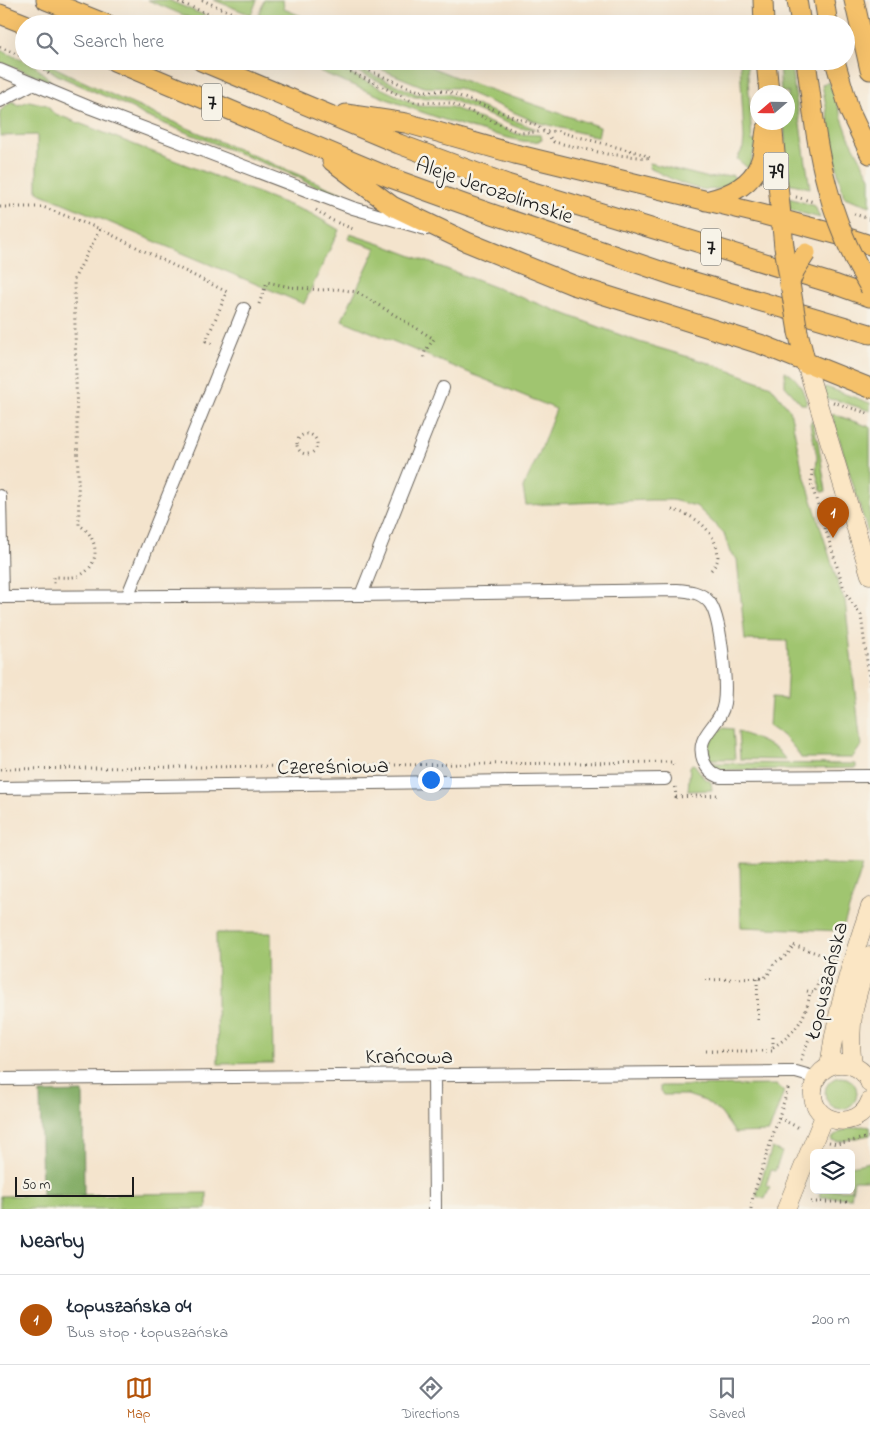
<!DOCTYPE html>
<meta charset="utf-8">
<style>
:root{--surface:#fff;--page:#f2f2f3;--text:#1f2937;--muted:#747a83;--line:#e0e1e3;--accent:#b45309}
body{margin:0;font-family:"Indie Flower",sans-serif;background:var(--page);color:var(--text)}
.controls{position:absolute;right:15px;bottom:15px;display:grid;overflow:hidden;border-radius:8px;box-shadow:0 5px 20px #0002}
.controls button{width:45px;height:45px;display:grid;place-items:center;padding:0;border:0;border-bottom:1px solid var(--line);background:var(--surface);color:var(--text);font:25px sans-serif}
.compass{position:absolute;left:750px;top:85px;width:45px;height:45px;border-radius:50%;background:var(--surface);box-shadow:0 5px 20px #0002;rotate:250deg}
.scale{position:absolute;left:15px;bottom:12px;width:119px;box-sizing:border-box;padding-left:5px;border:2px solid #1c1c1c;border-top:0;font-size:14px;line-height:18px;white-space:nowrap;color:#1c1c1c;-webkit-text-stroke:4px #f7f3e8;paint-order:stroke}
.you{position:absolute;left:430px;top:779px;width:18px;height:18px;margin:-12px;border:4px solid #fff;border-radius:50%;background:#1a73e8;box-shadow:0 0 0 8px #1a73e833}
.badge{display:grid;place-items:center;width:32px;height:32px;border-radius:50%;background:var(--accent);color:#fff;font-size:16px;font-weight:700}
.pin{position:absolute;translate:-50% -41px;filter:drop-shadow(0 1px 2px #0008)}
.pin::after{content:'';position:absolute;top:26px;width:18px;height:15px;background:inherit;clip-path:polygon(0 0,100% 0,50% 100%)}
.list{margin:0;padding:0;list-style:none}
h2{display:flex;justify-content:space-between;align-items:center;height:65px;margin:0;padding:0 20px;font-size:21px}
h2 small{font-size:16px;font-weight:400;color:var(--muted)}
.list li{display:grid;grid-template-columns:32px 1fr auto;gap:15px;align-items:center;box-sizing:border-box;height:90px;padding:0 20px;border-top:1px solid var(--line)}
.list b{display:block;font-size:19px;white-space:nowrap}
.list p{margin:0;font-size:16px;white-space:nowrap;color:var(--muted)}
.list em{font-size:16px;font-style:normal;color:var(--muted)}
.icon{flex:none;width:28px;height:28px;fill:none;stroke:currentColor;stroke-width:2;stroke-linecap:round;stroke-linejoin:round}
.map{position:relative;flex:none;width:870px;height:1209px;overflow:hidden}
.search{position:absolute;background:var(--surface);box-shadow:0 5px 20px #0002;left:15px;right:15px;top:15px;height:55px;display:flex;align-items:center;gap:12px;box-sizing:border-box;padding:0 18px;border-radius:28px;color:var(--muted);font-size:19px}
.sheet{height:155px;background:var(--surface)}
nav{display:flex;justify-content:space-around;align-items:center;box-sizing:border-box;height:70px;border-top:1px solid var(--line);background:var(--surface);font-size:14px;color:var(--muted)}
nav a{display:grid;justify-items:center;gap:2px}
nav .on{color:var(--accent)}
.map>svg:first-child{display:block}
.green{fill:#a0c570;stroke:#5e7046}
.forest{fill:#80aa62;stroke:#4e633f}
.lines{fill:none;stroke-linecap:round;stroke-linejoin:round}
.street-casing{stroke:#68625a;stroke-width:14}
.secondary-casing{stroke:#68625a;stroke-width:19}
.primary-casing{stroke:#68625a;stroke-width:21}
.path{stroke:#68625a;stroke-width:3;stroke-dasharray:1 4;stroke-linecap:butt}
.street{stroke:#fff;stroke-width:12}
.secondary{stroke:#fbe6c4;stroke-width:18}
.primary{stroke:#f5c16b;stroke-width:19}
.primary-bridge-casing{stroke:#68625a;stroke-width:21;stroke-linecap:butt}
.primary-bridge{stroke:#f5c16b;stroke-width:19}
.labels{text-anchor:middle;stroke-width:5;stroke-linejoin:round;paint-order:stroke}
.shield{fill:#f7f3e8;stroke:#5e5c59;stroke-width:1}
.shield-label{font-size:21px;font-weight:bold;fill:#1c1c1c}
.street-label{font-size:22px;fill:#1c1c1c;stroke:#f7f3e8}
</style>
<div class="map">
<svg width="870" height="1209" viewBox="0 0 870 1209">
<rect width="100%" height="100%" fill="#f7f3e8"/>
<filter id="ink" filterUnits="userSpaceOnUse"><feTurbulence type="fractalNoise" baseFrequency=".02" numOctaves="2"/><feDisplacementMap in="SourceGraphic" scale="10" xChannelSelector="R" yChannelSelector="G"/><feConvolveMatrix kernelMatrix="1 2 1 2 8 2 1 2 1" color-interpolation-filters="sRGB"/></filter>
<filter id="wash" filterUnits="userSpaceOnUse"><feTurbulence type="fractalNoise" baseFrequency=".0096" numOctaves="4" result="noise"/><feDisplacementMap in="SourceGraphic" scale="20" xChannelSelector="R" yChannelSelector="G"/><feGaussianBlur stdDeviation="1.12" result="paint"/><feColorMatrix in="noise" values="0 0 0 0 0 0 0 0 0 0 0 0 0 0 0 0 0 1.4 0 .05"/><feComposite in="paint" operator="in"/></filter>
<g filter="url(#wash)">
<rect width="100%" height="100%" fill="#f4e4cd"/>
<path class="green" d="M148,0h20l57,24h-21z
M214,0h43l-6,15z
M264,0h19l1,9 37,15h-51l-13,-6z
M0,50l35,16 17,16 -52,-20z
M36,61h6c99,51 204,90 306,135l-1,3 -44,-18v-2l-158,-63 -11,-7 -75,-33z
M295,61l30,1 94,44 32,1 66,27 24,1 1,5c-13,5 -32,-2 -45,-5 -70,-17 -135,-46 -202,-74z
M334,61h8l75,33h30l6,2 83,33 -17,-1 -70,-29 -35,-2z
M361,61h55l52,21 132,45 -2,10 -62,-15 -78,-34 -34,-1z
M740,61h7l5,80h5l-8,28 -12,-10 6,-11 1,-9z
M779,61h11l20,127 -22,-5 -4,-60 4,-1v-30h-7z
M829,82l20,55 21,40v29l-26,-9 -6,-24 -16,-89z
M12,101l6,4 11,-4 18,4 6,8 259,101 27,16 -35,74 -267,-112v-57l-37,1v-25z
M650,163l59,15 23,-3 6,5c-7,3 -14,8 -22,9 -22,4 -47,-12 -67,-21z
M789,198l26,8 5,12 -30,-8z
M350,234l36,12 253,96 73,22 59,22 19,24 12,58 39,125 4,7 16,146 -9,12h-51c-8,-14 -18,-23 -32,-32l2,-28 15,1 2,-40 -1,-18 -42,-1 -8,-81 -7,-6 -6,-20 -28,-27 -24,-6h-22l-124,5 -3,-17 16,-34 17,-45 -214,-89 34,-72 -28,-9z
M785,371c14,8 18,18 22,33h-6l-16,-18z
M826,387l44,16v8l-34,-11 -9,-1 -3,-11z
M833,414l37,13v113l-38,-125z
M812,420l6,22 8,49 -3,1 -2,-2 -5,-18 1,-16 -7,-32z
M723,728l10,1 2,30h-26c-3,-13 1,-24 14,-31z
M738,731l38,17 10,12 -46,-1z
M712,763l144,1v4l-134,2 -8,-3z
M692,764h2l10,14 7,4 1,8 -24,1 2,-24z
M740,862l123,3 -21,66 -101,-4z
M216,933h55l2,130 -55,1z
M825 1093a16 16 0 1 1 32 0a16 16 0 1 1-32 0Z
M777,1085l7,6 -15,41 -34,1 -14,-20 -16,-12 -18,-6h-24l-3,-4v-5z
M862,1126l8,1v8l-32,7 -7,-2c7,-10 19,-12 31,-14z
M772,1148l10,4 -7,19 -4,-1 -5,15 4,2 -5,12 -9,-3z
M870,1162v18h-16l-3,18 -32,-1 2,-7h30v-24z
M207,1193v16h-207v-13z"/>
<path class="forest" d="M83,1092l1,103h-42l-2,-102z"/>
</g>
<g filter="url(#ink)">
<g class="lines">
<g class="street-casing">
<path id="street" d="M0,70l91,38 262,100 73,21
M0,101l32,-17
M0,496l2,101 359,-2 316,-5c12,1 24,2 32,12 12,13 18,83 15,101 -3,24 -31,31 -20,59 3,7 8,12 16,15l150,-1
M361,595l82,-207
M127,597l117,-288
M0,788l665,-9
M434,1075l1,134
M0,1079l788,-7h8l21,6"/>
</g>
<g class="secondary-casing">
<path id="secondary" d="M806,364l64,211
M853,1065c-6,-41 3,-71 17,-109
M829,1066c8,-57 22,-105 41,-159
M870,1084c-10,-29 -54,-26 -57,6 -3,35 46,42 57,11
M786,1209l38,-93"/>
</g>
<g class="primary-casing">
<path id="primary" d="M46,0l60,24
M763,0l1,24
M797,0l4,24
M824,0l4,24
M854,0l16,70
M0,14l25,10
M114,61l277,117 78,28 209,71 192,57
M201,61l198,83 108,40 327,100 36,13
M766,61l3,31
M835,61l15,51 20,42
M346,114l60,9 109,31 246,60 78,21 31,10
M772,122l12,125
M332,161l60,45 75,36 106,43 190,60 107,43
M706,201c21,-5 44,-14 53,-36 5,-10 5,-24 7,-35
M798,332l8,32"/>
</g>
<path class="path" d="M174,0l59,24
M202,0l56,24
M0,47l24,10
M32,61l20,15
M328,61l86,41 37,1 69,30 36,-2 87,23 7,4
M347,61l63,27 10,3h26l91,35 8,6 9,10 53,12 42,4
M796,197l18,5
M0,207h43l57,22 -26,50 5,246c20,11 23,42 -1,51 -6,2 -17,1 -24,1v7
M316,210l15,10 22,9
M854,214l16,5
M100,229l127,63 -21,49 9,4
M259,304l8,-22 23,5 31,3 16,-1 20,3 77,47 -9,12 -2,10
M833,402l37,12
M297 444a10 10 0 1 1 20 0a10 10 0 1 1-20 0Z
M812,470l-1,13 34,109 16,23 9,70
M672,510c21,4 40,18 45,39 2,9 1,14 -6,21
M0,769l673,-7 1,6
M675,787l1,10 43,-2
M757,979l1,43
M705,980l59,-2c6,-4 6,-8 9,-13 7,-9 14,-5 20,-20l44,15
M807,991l7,2 14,-36
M773,1047c22,-13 34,-30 37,-55
M706,1051h67v-15
M801,1060l8,-21 5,-8
M779,1118l22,11
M829,1142l8,2 33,-7
M811,1202h38
M751,1209l2,-13 36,-110"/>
<use href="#street" class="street"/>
<use href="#secondary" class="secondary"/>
<use href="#primary" class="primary"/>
<g class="primary-bridge-casing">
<path id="primary-bridge" d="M806,61c6,42 10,85 21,125 9,36 24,70 43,102
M784,247l14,85
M789,285l6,-15 11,-17"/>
</g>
<use href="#primary-bridge" class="primary-bridge"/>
</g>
</g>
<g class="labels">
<g class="shield">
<rect x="202" y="83.5" width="20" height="37" rx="4"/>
<rect x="763.5" y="152.5" width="25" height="37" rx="4"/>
<rect x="701" y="228.5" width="20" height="37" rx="4"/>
</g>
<g class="shield-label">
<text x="212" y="109">7</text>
<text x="776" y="178">79</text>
<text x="711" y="254">7</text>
</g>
<g class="street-label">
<text transform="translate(495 189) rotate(19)" y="8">Aleje Jerozolimskie</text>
<text transform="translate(333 765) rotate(-1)" y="8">Czereśniowa</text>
<text transform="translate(825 980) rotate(-76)" y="8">Łopuszańska</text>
<text x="409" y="1063">Krańcowa</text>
</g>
</g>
</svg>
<div class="controls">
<button><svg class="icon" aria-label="layers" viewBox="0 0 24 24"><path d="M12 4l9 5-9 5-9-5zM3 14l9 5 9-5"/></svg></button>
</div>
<svg class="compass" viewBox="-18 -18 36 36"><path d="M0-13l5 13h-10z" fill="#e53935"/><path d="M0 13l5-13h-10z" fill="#747a83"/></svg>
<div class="scale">50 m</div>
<div class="you"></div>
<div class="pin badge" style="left:833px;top:538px">1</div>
<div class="search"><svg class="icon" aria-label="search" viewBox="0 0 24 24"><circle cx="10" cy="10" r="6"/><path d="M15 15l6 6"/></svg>Search here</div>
</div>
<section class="sheet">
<h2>Nearby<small></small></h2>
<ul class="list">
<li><span class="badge">1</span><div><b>Łopuszańska 04</b><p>Bus stop · Łopuszańska</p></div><em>200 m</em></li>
</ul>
</section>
<nav>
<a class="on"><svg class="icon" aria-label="map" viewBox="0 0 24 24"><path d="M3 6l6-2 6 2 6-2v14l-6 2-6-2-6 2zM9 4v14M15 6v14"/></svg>Map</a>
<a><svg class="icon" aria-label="directions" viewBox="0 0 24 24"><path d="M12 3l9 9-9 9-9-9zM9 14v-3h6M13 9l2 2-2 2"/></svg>Directions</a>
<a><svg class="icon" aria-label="saved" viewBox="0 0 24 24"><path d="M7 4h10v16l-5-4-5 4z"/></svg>Saved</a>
</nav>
